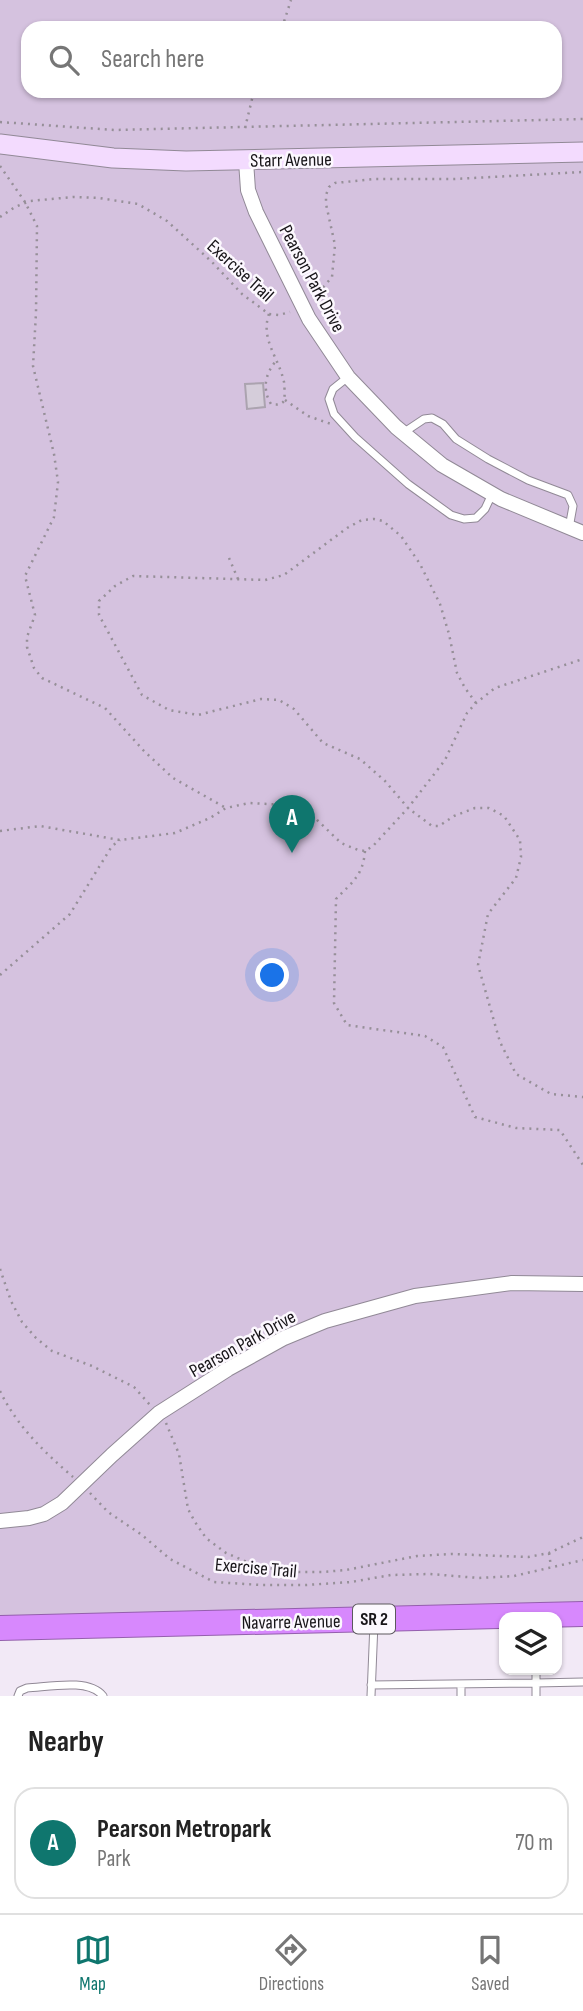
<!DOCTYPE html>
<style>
:root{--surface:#fff;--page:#f2f2f2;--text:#222;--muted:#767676;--line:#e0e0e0;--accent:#0f766e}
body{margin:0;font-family:"Sofia Sans Condensed",sans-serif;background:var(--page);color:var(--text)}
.controls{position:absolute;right:21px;bottom:21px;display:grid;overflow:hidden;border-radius:14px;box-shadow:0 2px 5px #0004}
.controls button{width:63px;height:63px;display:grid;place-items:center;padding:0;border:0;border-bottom:2px solid var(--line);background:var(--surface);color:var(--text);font:35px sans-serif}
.you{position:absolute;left:273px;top:976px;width:24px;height:24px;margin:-18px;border:5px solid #fff;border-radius:50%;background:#1a73e8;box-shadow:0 0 0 10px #1a73e833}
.badge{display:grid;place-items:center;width:46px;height:46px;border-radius:50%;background:var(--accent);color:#fff;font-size:23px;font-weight:700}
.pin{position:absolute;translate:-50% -58px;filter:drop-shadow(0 2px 4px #0008)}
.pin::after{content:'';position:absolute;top:37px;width:24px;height:21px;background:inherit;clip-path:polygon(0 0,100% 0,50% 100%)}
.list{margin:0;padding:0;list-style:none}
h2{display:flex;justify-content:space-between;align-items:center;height:91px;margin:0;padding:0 28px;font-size:30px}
h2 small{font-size:23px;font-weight:400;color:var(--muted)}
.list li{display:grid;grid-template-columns:46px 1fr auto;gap:21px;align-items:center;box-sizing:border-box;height:112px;margin:0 14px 14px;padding:0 14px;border:2px solid var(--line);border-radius:21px}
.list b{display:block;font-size:26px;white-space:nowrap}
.list p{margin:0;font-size:23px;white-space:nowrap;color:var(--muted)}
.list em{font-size:23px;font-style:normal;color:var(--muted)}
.icon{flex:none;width:38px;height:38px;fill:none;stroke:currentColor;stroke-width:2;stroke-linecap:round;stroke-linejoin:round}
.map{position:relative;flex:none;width:583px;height:1696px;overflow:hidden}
.search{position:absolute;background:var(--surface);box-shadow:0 2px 5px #0004;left:21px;right:21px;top:21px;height:77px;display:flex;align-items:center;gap:18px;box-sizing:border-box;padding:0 24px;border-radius:21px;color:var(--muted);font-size:26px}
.sheet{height:217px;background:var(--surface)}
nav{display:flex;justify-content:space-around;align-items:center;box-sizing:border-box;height:98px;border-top:2px solid var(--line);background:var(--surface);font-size:19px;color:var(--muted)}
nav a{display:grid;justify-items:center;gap:4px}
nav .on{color:var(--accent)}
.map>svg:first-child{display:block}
.green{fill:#d5c2df;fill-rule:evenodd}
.building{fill:#d5cdda;stroke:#aba3af;stroke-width:2}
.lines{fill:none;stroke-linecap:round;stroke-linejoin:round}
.lane-casing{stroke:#918996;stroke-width:9}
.street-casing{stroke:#918996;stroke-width:16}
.secondary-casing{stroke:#918996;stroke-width:21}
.highway-casing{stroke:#945fad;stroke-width:26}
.path{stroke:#968f98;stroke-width:2.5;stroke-dasharray:2 5;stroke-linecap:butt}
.lane{stroke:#fff;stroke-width:7}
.street{stroke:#fff;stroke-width:14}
.secondary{stroke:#f3dbfe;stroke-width:19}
.highway{stroke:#d788fd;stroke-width:24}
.labels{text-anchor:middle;stroke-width:5;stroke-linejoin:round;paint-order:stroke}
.shield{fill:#fcf8fe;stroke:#5c585d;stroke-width:2}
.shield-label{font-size:18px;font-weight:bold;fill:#171418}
.street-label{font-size:19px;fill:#171418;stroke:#fcf8fe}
</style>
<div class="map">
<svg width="583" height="1696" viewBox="0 0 583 1696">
<rect width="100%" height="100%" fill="#f2e9f6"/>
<path class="green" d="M0,0h583v1614l-583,14zM28,28h527v63h-527z"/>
<path class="building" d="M263,383l2,24 -18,2 -2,-25z"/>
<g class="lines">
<g class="lane-casing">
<path id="lane" d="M348,377l-15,12 -4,10 5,15 21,23 53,47 43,31 13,4 12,-1 9,-9 7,-15
M403,433l21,-14 8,-1 11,6 13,15 32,20 40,21 40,15 5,11 -4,22
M461,1684v12
M371,1685l165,-2v-13
M18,1696l2,-5 7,-3c21,-1 62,-10 76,8
M371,1696l3,-73
M536,1696v-13l47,-1"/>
</g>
<g class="street-casing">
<path id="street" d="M246,161l2,29 8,22 53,107 39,58 48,50 46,38 59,34 82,34
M0,1521l29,-3 15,-4 18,-11 50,-48 47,-42 69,-44 56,-31 41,-17 90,-25 97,-13 71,1"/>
</g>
<g class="secondary-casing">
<path id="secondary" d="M0,144l113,14 73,3 397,-9"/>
</g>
<g class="highway-casing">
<path id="highway" d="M0,1628l583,-14"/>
</g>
<path class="path" d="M282,28l9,-28
M0,122l114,8 469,-11
M245,128l9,-37
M0,166l25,36 12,24 -1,87 -3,53 21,88 4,28 -4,35 -29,59 10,39 -8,22v10l7,21 8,10 63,30 39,43 29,27 53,30
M0,217l15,-10 15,-6 43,-4 26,1 39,6 29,17 45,41 30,32 27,20 10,1 11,-3
M314,298l18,-21 3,-32 -9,-41v-9l3,-8 6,-4 39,-4h80l129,-7
M269,314c-9,25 10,44 15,68 1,5 0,12 1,18 -4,5 -8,5 -14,4 -9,-15 -6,-30 5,-43
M285,400l23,16 23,8
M229,558l9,21
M476,703l-11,-15 -8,-15 -8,-39 -9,-30 -20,-40 -19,-28 -18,-15 -9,-2 -12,1 -15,8 -63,47 -19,5 -132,-4 -18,10 -16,15v14l43,80 27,15 29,5 63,-16 18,1 15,9 29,34 37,16 25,22 23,27 24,18h7l15,-10 21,-8h14l15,8 16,24 1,17 -5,21 -28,36 -10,51 22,77 16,32 35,20 32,3
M0,831l40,-5 80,14 55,-7 35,-15 16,-10 23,-5 36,2 29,12 27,26 17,7 7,1 8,-5 35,-38 37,-48 22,-47 9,-10 19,-15 88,-29
M365,851c-2,25 -13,31 -29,48l-2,104 13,22 78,11 18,11 32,70 41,11 44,2 23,35
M0,975l70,-61 42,-68 8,-6
M0,1269l11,32 11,21 14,16 16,13 40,15 42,21 16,18
M0,1391c17,35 43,60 73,86
M166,1423l13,31 9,55 7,13 11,16 20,15 28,12 35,7h33l24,-2 71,-14 34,-2 77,3 21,-4 34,-16
M90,1493l18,19 34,23 28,24 44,23 47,3h45l45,-3 40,-7 39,-1 49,4 35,-2 69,-16
M549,1553l2,14"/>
<use href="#lane" class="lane"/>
<use href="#street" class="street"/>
<use href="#secondary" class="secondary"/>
<use href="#highway" class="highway"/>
</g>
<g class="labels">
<rect class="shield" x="353" y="1604.5" width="42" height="29" rx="5"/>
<g class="shield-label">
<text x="374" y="1625">SR 2</text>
</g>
<g class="street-label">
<text transform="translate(291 159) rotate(-1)" y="7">Starr Avenue</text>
<text transform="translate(241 270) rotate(42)" y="7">Exercise Trail</text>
<text transform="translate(313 278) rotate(62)" y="7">Pearson Park Drive</text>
<text transform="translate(242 1343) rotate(-29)" y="7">Pearson Park Drive</text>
<text transform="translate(256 1567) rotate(5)" y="7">Exercise Trail</text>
<text transform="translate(291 1621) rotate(-1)" y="7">Navarre Avenue</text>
</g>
</g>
</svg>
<div class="controls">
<button><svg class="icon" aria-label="layers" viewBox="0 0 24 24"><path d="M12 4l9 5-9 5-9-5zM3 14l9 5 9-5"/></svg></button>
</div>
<div class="you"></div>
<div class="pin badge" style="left:292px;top:853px">A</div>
<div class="search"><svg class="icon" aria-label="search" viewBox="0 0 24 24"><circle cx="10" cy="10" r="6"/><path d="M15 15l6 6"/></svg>Search here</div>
</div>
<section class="sheet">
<h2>Nearby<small></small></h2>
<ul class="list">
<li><span class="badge">A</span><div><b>Pearson Metropark</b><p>Park</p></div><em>70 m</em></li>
</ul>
</section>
<nav>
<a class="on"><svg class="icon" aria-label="map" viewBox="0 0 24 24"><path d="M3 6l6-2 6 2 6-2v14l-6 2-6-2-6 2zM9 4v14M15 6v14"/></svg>Map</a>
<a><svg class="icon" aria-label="directions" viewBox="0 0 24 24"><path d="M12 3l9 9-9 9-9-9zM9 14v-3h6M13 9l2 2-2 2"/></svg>Directions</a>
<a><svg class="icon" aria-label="saved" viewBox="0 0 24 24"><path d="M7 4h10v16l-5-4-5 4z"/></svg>Saved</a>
</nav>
